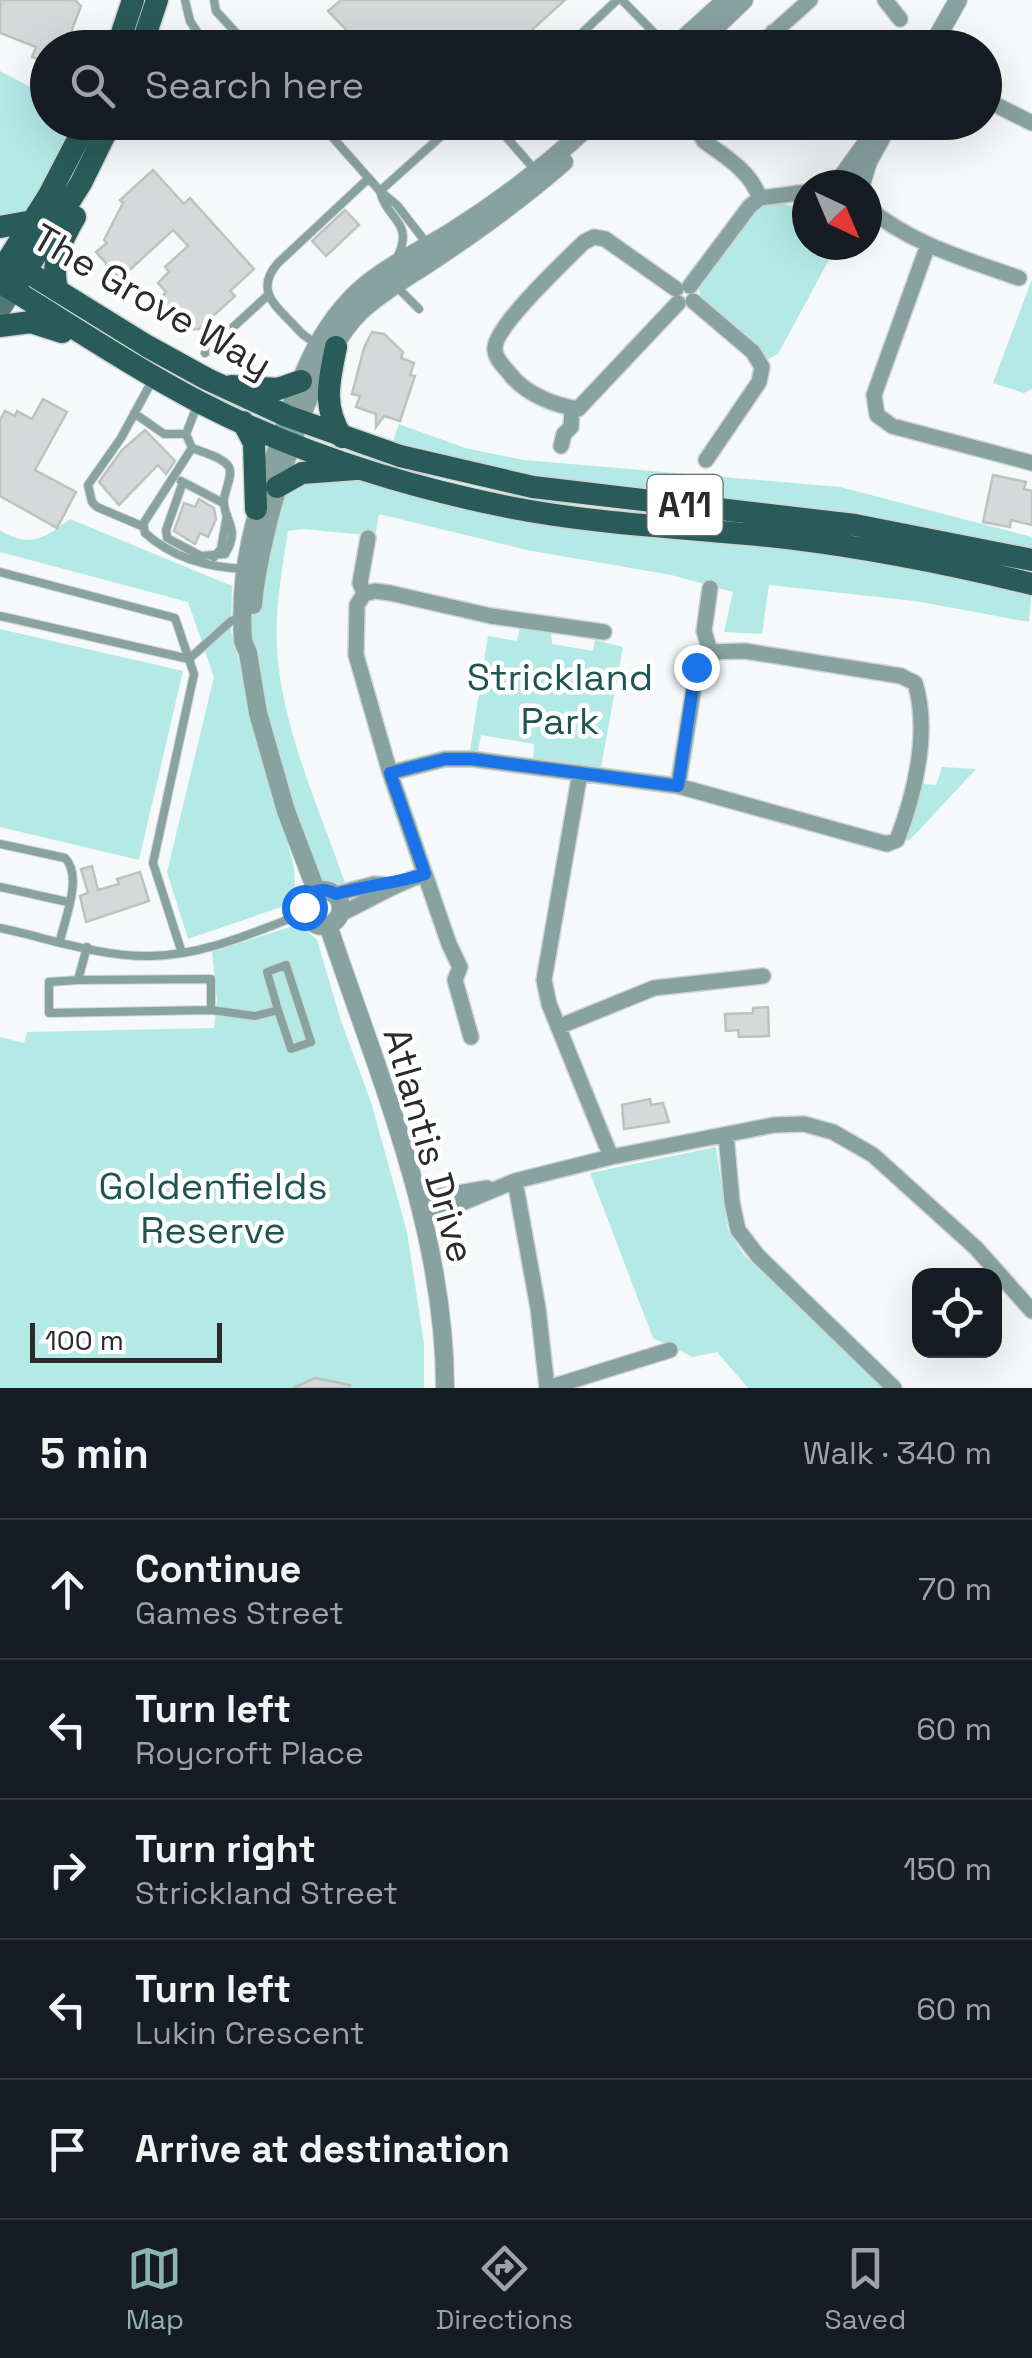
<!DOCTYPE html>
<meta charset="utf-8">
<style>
:root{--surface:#171b24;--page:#20242c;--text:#f1f3f6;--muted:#9ea1a6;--line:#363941;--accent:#8eb3b3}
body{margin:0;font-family:"Space Grotesk",sans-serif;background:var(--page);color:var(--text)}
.controls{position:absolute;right:30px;bottom:30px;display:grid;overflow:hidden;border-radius:20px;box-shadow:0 10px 40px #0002}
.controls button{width:90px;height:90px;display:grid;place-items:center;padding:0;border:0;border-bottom:2px solid var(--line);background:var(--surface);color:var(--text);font:50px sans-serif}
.compass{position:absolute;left:792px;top:170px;width:90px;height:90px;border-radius:50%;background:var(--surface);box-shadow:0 10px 40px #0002;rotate:136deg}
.scale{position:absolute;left:30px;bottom:25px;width:192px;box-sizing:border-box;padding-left:10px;border:5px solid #2a2b2b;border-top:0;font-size:28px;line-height:35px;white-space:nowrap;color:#2a2b2b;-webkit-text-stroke:8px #fff;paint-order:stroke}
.stop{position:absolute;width:30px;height:30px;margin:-22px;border:8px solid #1a73e8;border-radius:50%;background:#fff}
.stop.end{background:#1a73e8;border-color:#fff;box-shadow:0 2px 10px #0008}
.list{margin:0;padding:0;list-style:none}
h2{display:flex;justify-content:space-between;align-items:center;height:130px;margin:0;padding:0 40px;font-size:42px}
h2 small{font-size:32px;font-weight:400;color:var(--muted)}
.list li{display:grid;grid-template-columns:65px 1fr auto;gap:30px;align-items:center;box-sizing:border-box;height:140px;padding:0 40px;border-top:2px solid var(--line)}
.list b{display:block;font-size:38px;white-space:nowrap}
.list p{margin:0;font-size:32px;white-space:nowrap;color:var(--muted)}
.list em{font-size:32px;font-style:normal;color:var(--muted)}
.icon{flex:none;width:55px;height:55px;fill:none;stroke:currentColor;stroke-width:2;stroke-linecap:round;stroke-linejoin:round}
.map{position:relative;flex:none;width:1032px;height:1388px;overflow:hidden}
.search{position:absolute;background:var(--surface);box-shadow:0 10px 40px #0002;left:30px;right:30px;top:30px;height:110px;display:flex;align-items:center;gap:25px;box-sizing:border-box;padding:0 35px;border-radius:55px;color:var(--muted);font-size:38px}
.sheet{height:830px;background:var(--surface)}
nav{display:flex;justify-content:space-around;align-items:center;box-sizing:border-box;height:140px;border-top:2px solid var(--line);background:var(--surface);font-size:28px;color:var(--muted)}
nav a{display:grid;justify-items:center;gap:5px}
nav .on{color:var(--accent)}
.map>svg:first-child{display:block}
.green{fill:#b3eae6}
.building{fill:#d5d9d9;stroke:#bdc2c1;stroke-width:2.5}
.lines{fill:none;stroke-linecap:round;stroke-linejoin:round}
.service-casing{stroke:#d0d4d4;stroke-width:10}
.minor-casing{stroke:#d0d4d4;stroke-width:18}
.tertiary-casing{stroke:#d0d4d4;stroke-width:20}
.secondary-casing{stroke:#d0d4d4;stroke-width:22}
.primary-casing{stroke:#d0d4d4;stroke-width:25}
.service{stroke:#88a2a0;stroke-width:8}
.minor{stroke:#88a2a0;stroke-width:15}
.tertiary{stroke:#88a2a0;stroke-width:18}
.secondary{stroke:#527976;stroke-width:20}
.primary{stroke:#295c59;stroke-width:22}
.route{stroke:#1a73e8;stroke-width:12}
.labels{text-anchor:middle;stroke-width:9;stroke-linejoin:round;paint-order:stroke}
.shield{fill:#fff;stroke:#6a6b6b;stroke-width:2.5}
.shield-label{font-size:35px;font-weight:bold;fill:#2a2b2b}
.street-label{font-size:38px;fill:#2a2b2b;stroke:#fff}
.park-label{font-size:38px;fill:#1f5552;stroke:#fff}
</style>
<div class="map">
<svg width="1032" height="1388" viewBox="0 0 1032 1388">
<rect width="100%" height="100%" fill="#f5f9f9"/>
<path class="green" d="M0,71l40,21 7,-1 1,31 39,1 -54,98 -33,6z
M772,201l35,9v35h30l-59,109 -13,7 -63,-60 -5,-18 52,-68z
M1032,279v110l-8,4 -31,-10z
M399,424l66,24 59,12 316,27 192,50v24l-643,-108z
M364,469l63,19 605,96 -3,38 -114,-21 -146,-16 -7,49 -38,-2 9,-40 -62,-17 -144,-25 -148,-36 -4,22 -71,-7 -16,2c-6,38 -13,77 -11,115 3,78 43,164 68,237l-13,1 -16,6 -30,-79 -41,-202 13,-83 44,-53z
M70,519l162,67 -1,45 63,236 1,24 -5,13 -102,35 -21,-67 47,-195 -26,-75 -188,-50v-22c30,19 44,8 70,-11z
M520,628l31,3 1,13 41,7 2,-11 28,7 -22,120 -68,-8 1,-15 -53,-9 -3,16 -8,-1 18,-114 29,5z
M0,629l183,42 -44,189 -139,-33z
M942,767l34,2 -67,72 -5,-3 16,-54 16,1z
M299,924l18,16 24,81 30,81 36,130 17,112v44h-424v-351l24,6 3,-11 187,-4 3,-29 -5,-47z
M716,1147l12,83 15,24 140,134h-135l-31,-36 -24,5 -40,-19 -63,-165z"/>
<path class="building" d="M0,0h75l6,6 -16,42h-17v15l-16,-6 4,-10 -36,-14z
M341,0h224l-53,48h-148l-36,-37z
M153,170l31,34 6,-6 64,71 -24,22 5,5 -36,33 -16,1 -22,-23 6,-5 -5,-5 4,-5 -8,-9 11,-11 -4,-5 23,-21 -15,-16 -53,49 -24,-27 11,-9 -3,-3 19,-37 -3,-3z
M345,210l14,15 -33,31 -14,-15z
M372,332l12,2 19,18 -2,6 13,5 -4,12 5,1 -15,45 -16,-5 -8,11v-13l-20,-7 4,-11 -8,-2 12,-46z
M43,399l24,13 -32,58 41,22 -19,36 -57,-32v-76l5,-9 10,5 2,-5 15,8z
M145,430l30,31 -9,13 -8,-9 -39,40 -20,-23 23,-32z
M993,475l33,7 -2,7 8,2v34l-21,-5 -1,7 -27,-5z
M199,499l15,9 2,11 -8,18 -8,-4 -5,11 -21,-13 10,-28 11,4z
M92,866l6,24 21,-6 -2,-5 23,-7 9,29 -63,21 -6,-26 8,-3 -7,-24z
M768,1007l1,29 -30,1 -1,-7 -12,1 -1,-17 28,-1v-5z
M650,1099l1,6 12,-2 6,19 -45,7 -2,-24z
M315,1378l35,7 -1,3h-56z"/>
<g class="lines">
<g class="service-casing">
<path id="service" d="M185,0l5,21 11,17
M214,0l2,11 34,37
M622,0l47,48
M566,48l51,-48
M319,122l61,69 17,14 31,40
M493,122l43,49
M380,191l77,-69
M380,191c7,30 35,30 17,67
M394,284l25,25
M317,343c-12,-5 -17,-11 -25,-20 -18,-18 -37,-34 -14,-60l91,-85
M205,353l62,-57
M134,413l30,21h22
M192,448l-49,76 2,9c28,25 65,35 102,36
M181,481l42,22
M183,482l-17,48 1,8 34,18 24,-2c17,-27 -3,-34 -1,-55 1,-9 9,-24 5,-32 -6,-10 -27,-15 -37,-19l-6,-14 11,-28
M144,527l-47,-20 -5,-5 -4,-17 33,-47 31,-57
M214,557l7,-8 6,-34
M0,572l175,46 19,56 -41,189 29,90
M0,616l189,43
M189,659l42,-38 8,-2
M0,844l65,14c18,18 0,60 -5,83
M0,887l68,15
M0,928c47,10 98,28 146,28 55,1 108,-24 159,-43
M87,947l-9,33 133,-1v31
M78,980l-29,2v31l162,-3 44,6 23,-6 -11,-38 19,-7 25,77 -20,7 -13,-39"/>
</g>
<g class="minor-casing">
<path id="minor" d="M885,0l15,19
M773,32l12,16
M756,48l54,-48
M984,99l48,24
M702,122l-2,12 4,7c23,17 45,29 56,57
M823,185l12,-7 16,2
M867,207c44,37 98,52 152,71
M928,245l-54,150 3,20 15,11 140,37
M690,286l60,-80 10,-8 47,-6
M676,289l-71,-50 -11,-2 -10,5c-18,18 -89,84 -89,106 -1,9 9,19 15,26 15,20 44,31 68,35l100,-106
M693,301l60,51 9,15 -3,15 -53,78
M561,446l3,-12 7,-7 1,-19
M368,538l-8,45 4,11 -7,11 -1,50 34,118 59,171 11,23 -5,13 16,57
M364,594l11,-3 15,2 101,23 113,16
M710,651l-6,-20 6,-43
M390,773l55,-14h27l206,27 209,58 10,-4c18,-46 33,-109 18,-157l-14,-7 -156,-25 -41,1 -7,15 -19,119
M580,773l-36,207 5,24 62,153
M336,894l38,-10 17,1
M340,914c30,-14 54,-30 85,-40
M558,1027l96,-39 109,-12
M726,1135l6,67 6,28 20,26 136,132
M515,1181l23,127 9,80
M421,1209l22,2 72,-30 96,-24 163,-32 30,-1 29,8 40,23 103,93 56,63
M421,1209l19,-13 47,-8
M548,1388l122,-38"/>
</g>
<g class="tertiary-casing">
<path id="tertiary" d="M673,48l53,-48
M694,48l50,-48
M931,48l27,-48
M842,177l23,-32
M861,185l7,-23 22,-40
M253,605c6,-72 55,-243 107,-293 22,-21 50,-36 75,-53 45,-30 88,-61 129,-97
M305 908a18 18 0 1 1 36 0a18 18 0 1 1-36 0Z
M316,890l-30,-79 -28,-98 -10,-60 -5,-12c-5,-76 14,-131 37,-201 18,-57 37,-113 83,-153 27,-23 61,-38 91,-57 49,-31 97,-68 139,-108
M328,925c50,150 117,303 117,463"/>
</g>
<g class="secondary-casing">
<path id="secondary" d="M0,310l13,-20"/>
</g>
<g class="primary-casing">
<path id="primary" d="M117,48l16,-48
M141,48l16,-48
M0,227l33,-6
M8,260l139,86 60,33 80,37 113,40 133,31 322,38 177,35
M1,271l48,-76 38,-73
M0,282c67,41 131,84 201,121 95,49 202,83 307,104 92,18 186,21 279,31 82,10 164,26 245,46
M18,283l63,-100 30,-61
M58,291c-9,-25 4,-52 17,-74
M0,326l31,-4 31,10
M336,347c-7,34 -14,60 6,90
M231,386l47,3 23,-8
M243,422l11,21 2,66
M277,487l25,-14 54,-4"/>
</g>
<use href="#service" class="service"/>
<use href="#minor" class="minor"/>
<use href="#tertiary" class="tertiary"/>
<use href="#secondary" class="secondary"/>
<use href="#primary" class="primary"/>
</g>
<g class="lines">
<path class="route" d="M304,907c4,-17 18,-21 32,-13 30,-9 59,-10 89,-20l-35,-101 55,-14h27l206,27 18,-119"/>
</g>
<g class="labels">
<rect class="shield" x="647.5" y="475" width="75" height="60" rx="8"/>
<g class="shield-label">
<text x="685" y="517">A11</text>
</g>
<g class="street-label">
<text transform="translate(152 301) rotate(30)" y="13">The Grove Way</text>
<text transform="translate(429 1145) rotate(74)" y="13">Atlantis Drive</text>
</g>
<g class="park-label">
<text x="560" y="690">Strickland<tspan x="560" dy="44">Park</tspan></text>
<text x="213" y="1199">Goldenfields<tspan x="213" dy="44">Reserve</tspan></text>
</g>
</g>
</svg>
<div class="controls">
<button><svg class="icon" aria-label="locate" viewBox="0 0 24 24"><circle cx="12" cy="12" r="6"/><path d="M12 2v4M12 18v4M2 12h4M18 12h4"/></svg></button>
</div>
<svg class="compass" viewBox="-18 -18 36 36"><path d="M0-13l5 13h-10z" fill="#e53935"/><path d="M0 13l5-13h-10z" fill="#9ea1a6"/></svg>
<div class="scale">100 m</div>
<div class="stop" style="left:304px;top:907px"></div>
<div class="stop end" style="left:696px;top:667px"></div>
<div class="search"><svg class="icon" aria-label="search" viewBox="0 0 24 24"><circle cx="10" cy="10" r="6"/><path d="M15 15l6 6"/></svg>Search here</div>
</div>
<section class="sheet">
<h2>5 min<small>Walk · 340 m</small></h2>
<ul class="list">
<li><svg class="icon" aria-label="ahead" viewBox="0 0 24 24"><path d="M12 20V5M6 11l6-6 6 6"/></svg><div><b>Continue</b><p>Games Street</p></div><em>70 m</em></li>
<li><svg class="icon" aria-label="left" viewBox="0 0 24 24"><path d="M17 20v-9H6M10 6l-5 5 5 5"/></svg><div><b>Turn left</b><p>Roycroft Place</p></div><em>60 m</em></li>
<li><svg class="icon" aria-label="right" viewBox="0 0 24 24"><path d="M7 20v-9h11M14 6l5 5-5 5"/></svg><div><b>Turn right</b><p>Strickland Street</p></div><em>150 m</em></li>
<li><svg class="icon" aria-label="left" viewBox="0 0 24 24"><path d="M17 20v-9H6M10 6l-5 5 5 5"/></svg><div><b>Turn left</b><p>Lukin Crescent</p></div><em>60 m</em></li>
<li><svg class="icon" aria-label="arrive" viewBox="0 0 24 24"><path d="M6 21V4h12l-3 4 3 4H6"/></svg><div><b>Arrive at destination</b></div></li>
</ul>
</section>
<nav>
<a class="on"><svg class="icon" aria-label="map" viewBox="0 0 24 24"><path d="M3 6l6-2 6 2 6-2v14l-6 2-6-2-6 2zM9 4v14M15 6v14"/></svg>Map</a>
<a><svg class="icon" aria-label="directions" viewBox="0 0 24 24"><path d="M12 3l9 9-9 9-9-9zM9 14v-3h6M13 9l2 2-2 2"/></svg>Directions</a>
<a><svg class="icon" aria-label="saved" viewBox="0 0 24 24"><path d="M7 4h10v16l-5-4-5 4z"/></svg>Saved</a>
</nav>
